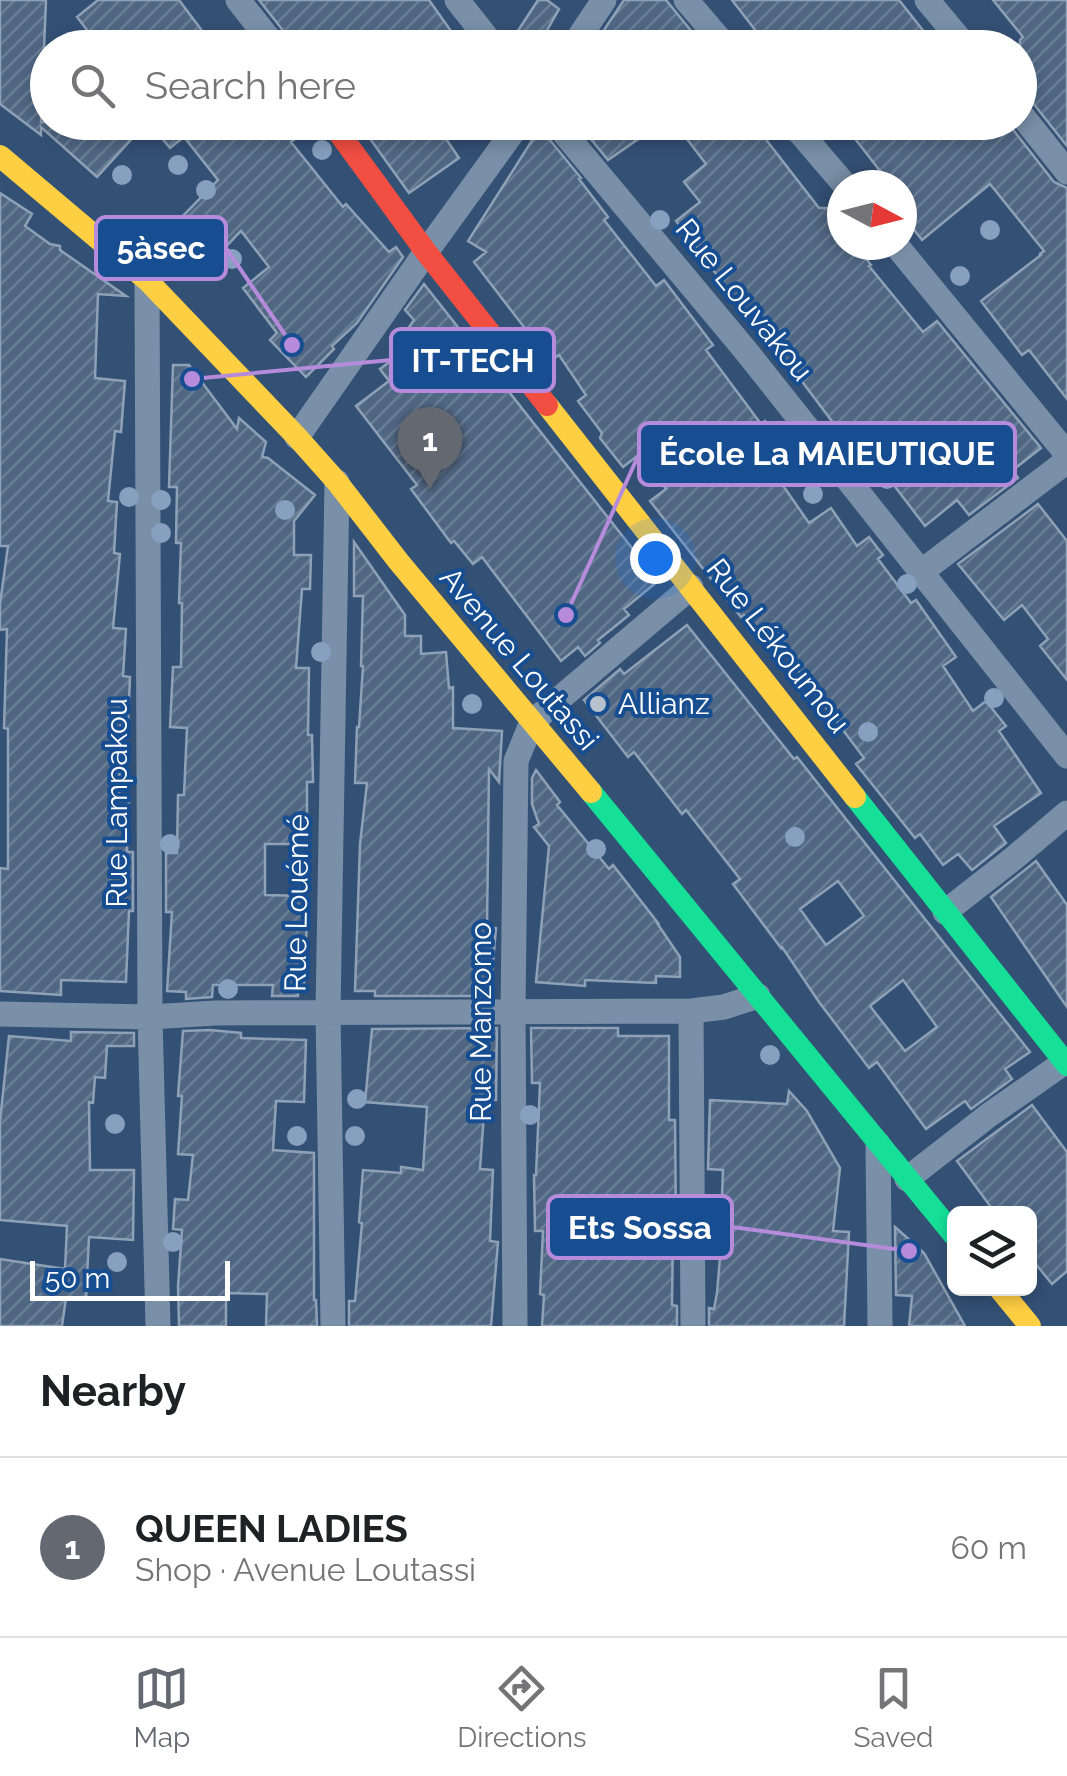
<!DOCTYPE html>
<meta charset="utf-8">
<style>
:root{--surface:#fff;--page:#f2f2f2;--text:#202124;--muted:#757577;--line:#e0e0e0;--accent:#646971}
body{margin:0;font-family:Raleway,sans-serif;background:var(--page);color:var(--text)}
.controls{position:absolute;right:30px;bottom:30px;display:grid;overflow:hidden;border-radius:15px;box-shadow:0 5px 15px #0003}
.controls button{width:90px;height:90px;display:grid;place-items:center;padding:0;border:0;border-bottom:2px solid var(--line);background:var(--surface);color:var(--text);font:50px sans-serif}
.compass{position:absolute;left:827px;top:170px;width:90px;height:90px;border-radius:50%;background:var(--surface);box-shadow:0 5px 15px #0003;rotate:97deg}
.scale{position:absolute;left:30px;bottom:25px;width:200px;box-sizing:border-box;padding-left:10px;border:5px solid #fff;border-top:0;font-size:28px;line-height:35px;white-space:nowrap;color:#fff;-webkit-text-stroke:8px #174d91;paint-order:stroke}
.you{position:absolute;left:655px;top:558px;width:35px;height:35px;margin:-25px;border:8px solid #fff;border-radius:50%;background:#1a73e8;box-shadow:0 0 0 15px #1a73e833}
.badge{display:grid;place-items:center;width:65px;height:65px;border-radius:50%;background:var(--accent);color:#fff;font-size:32px;font-weight:700}
.pin{position:absolute;translate:-50% -82px;filter:drop-shadow(0 2px 5px #0008)}
.pin::after{content:'';position:absolute;top:52px;width:35px;height:30px;background:inherit;clip-path:polygon(0 0,100% 0,50% 100%)}
.list{margin:0;padding:0;list-style:none}
h2{display:flex;justify-content:space-between;align-items:center;height:130px;margin:0;padding:0 40px;font-size:42px}
h2 small{font-size:32px;font-weight:400;color:var(--muted)}
.list li{display:grid;grid-template-columns:65px 1fr auto;gap:30px;align-items:center;box-sizing:border-box;height:180px;padding:0 40px;border-top:2px solid var(--line)}
.list b{display:block;font-size:38px;white-space:nowrap}
.list p{margin:0;font-size:32px;white-space:nowrap;color:var(--muted)}
.list em{font-size:32px;font-style:normal;color:var(--muted)}
.icon{flex:none;width:55px;height:55px;fill:none;stroke:currentColor;stroke-width:2;stroke-linecap:round;stroke-linejoin:round}
.map{position:relative;flex:none;width:1067px;height:1326px;overflow:hidden}
.search{position:absolute;background:var(--surface);box-shadow:0 5px 15px #0003;left:30px;right:30px;top:30px;height:110px;display:flex;align-items:center;gap:25px;box-sizing:border-box;padding:0 35px;border-radius:55px;color:var(--muted);font-size:38px}
.sheet{height:310px;background:var(--surface)}
nav{display:flex;justify-content:space-around;align-items:center;box-sizing:border-box;height:140px;border-top:2px solid var(--line);background:var(--surface);font-size:28px;color:var(--muted)}
nav a{display:grid;justify-items:center;gap:5px}
nav .on{color:var(--accent)}
.map>svg:first-child{display:block}
.building{fill:url(#building-hatch);stroke:#8fa1b6;stroke-width:2.5;fill-rule:evenodd}
.lines{fill:none;stroke-linecap:round;stroke-linejoin:round}
.street{stroke:#7a90a8;stroke-width:25}
.fast{stroke:#16e098;stroke-width:22}
.slow{stroke:#ffcf43;stroke-width:22}
.jam{stroke:#f24e42;stroke-width:22}
.tree{fill:#87a0bf}
.poi-dot{fill:#b8c2cf;stroke:#174d91;stroke-width:4}
.labels{text-anchor:middle;stroke-width:8;stroke-linejoin:round;paint-order:stroke}
.street-label{font-size:30px;fill:#fff;stroke:#174d91}
.poi-label{font-size:30px;fill:#fff;stroke:#174d91;text-anchor:start}
.leader{fill:none;stroke:#b68bdc;stroke-width:4}
.callout-dot{fill:#b68bdc;stroke:#174d91;stroke-width:4}
.callout{fill:#174d91;stroke:#b68bdc;stroke-width:4}
.callout-label{font-size:32px;text-anchor:middle;font-weight:bold;fill:#fff}
</style>
<div class="map">
<svg width="1067" height="1326" viewBox="0 0 1067 1326">
<defs>
<pattern id="building-hatch" width="6" height="6" patternUnits="userSpaceOnUse" patternTransform="scale(2.5)"><rect width="6" height="6" fill="#506784"/><path d="M-1 1l2-2M0 6l6-6M5 7l2-2" fill="none" stroke="#6a7e96"/></pattern>
</defs>
<rect width="100%" height="100%" fill="#335075"/>
<path class="building" d="M0,0h46l-5,122h106l-50,55 -56,-50v8l-41,-31z
M98,0h81l36,48h-114l-24,-31z
M259,0h170l34,48h-171l-3,-10z
M538,0h9l12,9 -22,39h-26l-1,-5z
M624,0h42l39,48h-113z
M732,0h167l38,48h-168z
M993,0h74v146l-34,-43 -13,-12v-51l3,-3z
M149,122h161l1,4 -20,16 52,65 3,-3 43,48 7,-5 7,10 -46,66 -25,23 2,3 -28,28 -36,-37 7,-7 -34,-45 26,-21 -28,-36 -30,31 -38,-36 45,-46 -34,-43 -14,11z
M358,122h104l-18,14 15,22 -50,35z
M577,122h86l-55,38z
M674,122h101l1,6 -12,9 55,71h9l14,19v18h14l15,20 -2,1 54,66 14,-11 104,127 -28,22 5,8 -49,37 -12,-15 -32,26 -45,-59 -9,6 -104,-138 -3,2 -42,-53 1,-1 -47,-62 24,-19 -16,-20 22,-18z
M842,122h165l47,60 13,6v211l-38,-49 -7,5 -41,-54 60,-46 -1,-1 4,-3 -54,-67 -68,56 -20,-26v-29h-11z
M540,128l41,50 -2,1 29,38 -4,3 52,66 8,-6 49,65 -7,5 55,74 4,-3 16,20 -7,5 24,30 -14,11 25,36 22,-15 26,38 12,-9 14,18 -5,4 33,44 5,-3 40,57 -13,9 30,45 13,-10 20,25 -7,5 42,62 -47,33 12,17 -34,27 -14,-16 -15,11 -23,-31 -5,4 -59,-74 8,-6 -94,-125 -9,7 -17,-25 -3,2 -91,-116 16,-12 -25,-36 -18,14 -23,-29 2,-5 -24,-32 8,-6 -27,-40 -9,6 -76,-99 12,-10 -18,-11z
M0,193l32,21 -7,12 25,18 10,2v4l66,46 -28,-2 -3,84 30,3 -4,51 -6,-1 -7,70 9,1 -3,51 6,1 -7,74 13,1 -3,47 7,1 -2,47h-7l-2,75h10l-2,53h6v59h-4l-3,71 -65,-2v15l-61,-4v-123l8,1v-140l-4,-1 3,-99 -7,1v-26l8,-58h-8z
M424,284l234,297 -34,28 5,6 -31,25 2,3 -15,13 -7,-9 -17,14 -79,-104 -9,7 -19,-23 -3,2 -40,-54 6,-4 -61,-79 33,-25 -9,-12 20,-15 -4,-8 18,-26 -9,-10z
M173,365h16l48,64 2,-11 27,24 -4,15 6,1 47,37 -21,26v34h17l-1,34h-8l-6,79h13l-1,67h4l1,47h-6v53h-15v9h-27v51l40,1 -1,24h3l-3,63h-6v13h-26l1,-11h-60l-1,12 -26,2v-7l-19,-1 5,-79h-6v-59h11l1,-58h6l3,-67 -17,-1 3,-60h8l1,-64h-3l2,-60h-5l1,-56h-8z
M1038,504l29,37v139l-27,-34 8,-7 -26,-34 -18,15 -46,-56z
M354,542l51,73v21h16v18l25,-2 3,36 4,-1v41l49,3 -3,51 -10,-13 -2,158 9,1 -6,68h-115v-5h-20l5,-147 7,-61h-12l2,-56h2l4,-61h-2l2,-70h-9z
M687,625l107,134 3,-2 233,295 -25,17 7,10 -41,30 -6,-8 -39,28 -49,-67 -8,6 -50,-66 -37,-55 -1,1 -48,-64 7,-5 -54,-69 -4,4 -48,-62 -6,5 -44,-57 36,-31 4,5zM838,881l26,35 -38,29 -26,-36zM903,980l34,47 -32,24 -35,-45z
M536,770l24,32 -3,3 52,64 4,-4 45,58h-1l23,34v20l-24,-1v7l-71,-3v6l-49,-4 13,-136 -15,-19 5,-3 -7,-20v-26z
M1036,861l31,44v102l-76,-110z
M497,1028l-1,72h-11l-5,69 13,1 -3,71 8,1 -7,84h-142v-25h6l7,-78 -3,-1 4,-52 38,3v-6l22,3 4,-63 -62,-5 7,-73z
M531,1028h87v8h51v84h6l1,108v3l-3,-1 -1,75 5,1v20h-135l2,-31 -4,-1 3,-63h-8l-1,-56h2l4,-92h-8z
M210,1030l31,3v5l65,2 -2,62 -28,-1 -3,49 41,3v147h2l1,26h-51l1,-32 -41,-1v33h-47l-1,-40 4,-56 -9,-1 2,-30 13,1 5,-45 -15,-1 4,-58h-4l5,-65z
M71,1032l63,1v13h-27l-2,32 -10,-1 -2,26 -4,-1 1,68h44l-1,70 -44,-3 -3,62 -20,-1 -4,28h-62v-67l65,10 2,-43 -67,-6v-99l9,-85 62,5z
M789,1091l18,20 33,57 -7,63 16,1 -5,94h-135v-18l5,1 3,-16 6,-71h-2l2,-52 -15,-1 2,-69 77,4z
M1032,1105l35,47v119l-15,13 -22,-27v-43h-34l-39,-53z
M895,1227l29,26 41,73h-56l3,-30 -16,-1z"/>
<g class="lines">
<path class="street" d="M238,0l38,48
M457,0l38,48
M686,0l41,48
M927,0l40,48
M572,48l32,-48
M1020,113l47,59
M555,122l191,229 321,405
M791,122l54,63
M896,245l171,209
M147,280l3,737 8,309
M297,437l129,-185 94,-130
M921,572l146,-111
M945,912l69,-54 53,-45
M691,1011l2,315
M0,1014l150,3 65,-4 476,-2 33,-4 34,-11
M878,1144l2,182
M907,1179l82,-64 76,-53
M333,1326l-5,-314 9,-530
M515,1326l-2,-315 3,-250 16,-39 159,-135"/>
<path class="fast" d="M591,792l363,443
M855,797l212,268"/>
<path class="slow" d="M0,156l147,124 150,157 40,45 62,80 192,230
M547,405l308,392
M999,1288l31,38"/>
<path class="jam" d="M331,122l95,130 121,153"/>
</g>
<g class="tree">
<circle cx="322" cy="150" r="10"/>
<circle cx="178" cy="165" r="10"/>
<circle cx="122" cy="175" r="10"/>
<circle cx="206" cy="190" r="10"/>
<circle cx="660" cy="220" r="10"/>
<circle cx="990" cy="230" r="10"/>
<circle cx="232" cy="259" r="10"/>
<circle cx="960" cy="276" r="10"/>
<circle cx="887" cy="479" r="10"/>
<circle cx="813" cy="494" r="10"/>
<circle cx="129" cy="497" r="10"/>
<circle cx="161" cy="500" r="10"/>
<circle cx="285" cy="510" r="10"/>
<circle cx="161" cy="533" r="10"/>
<circle cx="907" cy="584" r="10"/>
<circle cx="321" cy="652" r="10"/>
<circle cx="994" cy="698" r="10"/>
<circle cx="472" cy="704" r="10"/>
<circle cx="868" cy="732" r="10"/>
<circle cx="795" cy="837" r="10"/>
<circle cx="170" cy="844" r="10"/>
<circle cx="596" cy="849" r="10"/>
<circle cx="228" cy="989" r="10"/>
<circle cx="770" cy="1055" r="10"/>
<circle cx="357" cy="1099" r="10"/>
<circle cx="530" cy="1115" r="10"/>
<circle cx="115" cy="1124" r="10"/>
<circle cx="297" cy="1136" r="10"/>
<circle cx="355" cy="1136" r="10"/>
<circle cx="173" cy="1242" r="10"/>
<circle cx="117" cy="1262" r="10"/>
</g>
<circle class="poi-dot" cx="598" cy="704" r="10"/>
<g class="labels">
<g class="street-label">
<text transform="translate(744 300) rotate(51)" y="10">Rue Louvakou</text>
<text transform="translate(778 646) rotate(52)" y="10">Rue Lékoumou</text>
<text transform="translate(519 659) rotate(50)" y="10">Avenue Loutassi</text>
<text transform="translate(117 803) rotate(-90)" y="10">Rue Lampakou</text>
<text transform="translate(297 903) rotate(-89)" y="10">Rue Louémé</text>
<text transform="translate(481 1022) rotate(-90)" y="10">Rue Manzomo</text>
</g>
<g class="poi-label">
<text x="618" y="714">Allianz</text>
</g>
</g>
<path class="leader" d="M292 345L226 248M192 379L391 360M566 615L639 454M909 1251L732 1227"/>
<g class="callout-dot">
<circle cx="292" cy="345" r="10"/>
<circle cx="192" cy="379" r="10"/>
<circle cx="566" cy="615" r="10"/>
<circle cx="909" cy="1251" r="10"/>
</g>
<g class="callout">
<rect x="96" y="217" width="130" height="62" rx="10"/>
<rect x="391" y="329" width="163" height="62" rx="10"/>
<rect x="639" y="423" width="376" height="62" rx="10"/>
<rect x="548" y="1196" width="184" height="62" rx="10"/>
</g>
<g class="callout-label">
<text x="161" y="259">5àsec</text>
<text x="473" y="372">IT-TECH</text>
<text x="827" y="465">École La MAIEUTIQUE</text>
<text x="640" y="1239">Ets Sossa</text>
</g>
</svg>
<div class="controls">
<button><svg class="icon" aria-label="layers" viewBox="0 0 24 24"><path d="M12 4l9 5-9 5-9-5zM3 14l9 5 9-5"/></svg></button>
</div>
<svg class="compass" viewBox="-18 -18 36 36"><path d="M0-13l5 13h-10z" fill="#e53935"/><path d="M0 13l5-13h-10z" fill="#757577"/></svg>
<div class="scale">50 m</div>
<div class="you"></div>
<div class="pin badge" style="left:430px;top:489px">1</div>
<div class="search"><svg class="icon" aria-label="search" viewBox="0 0 24 24"><circle cx="10" cy="10" r="6"/><path d="M15 15l6 6"/></svg>Search here</div>
</div>
<section class="sheet">
<h2>Nearby<small></small></h2>
<ul class="list">
<li><span class="badge">1</span><div><b>QUEEN LADIES</b><p>Shop · Avenue Loutassi</p></div><em>60 m</em></li>
</ul>
</section>
<nav>
<a class="on"><svg class="icon" aria-label="map" viewBox="0 0 24 24"><path d="M3 6l6-2 6 2 6-2v14l-6 2-6-2-6 2zM9 4v14M15 6v14"/></svg>Map</a>
<a><svg class="icon" aria-label="directions" viewBox="0 0 24 24"><path d="M12 3l9 9-9 9-9-9zM9 14v-3h6M13 9l2 2-2 2"/></svg>Directions</a>
<a><svg class="icon" aria-label="saved" viewBox="0 0 24 24"><path d="M7 4h10v16l-5-4-5 4z"/></svg>Saved</a>
</nav>
